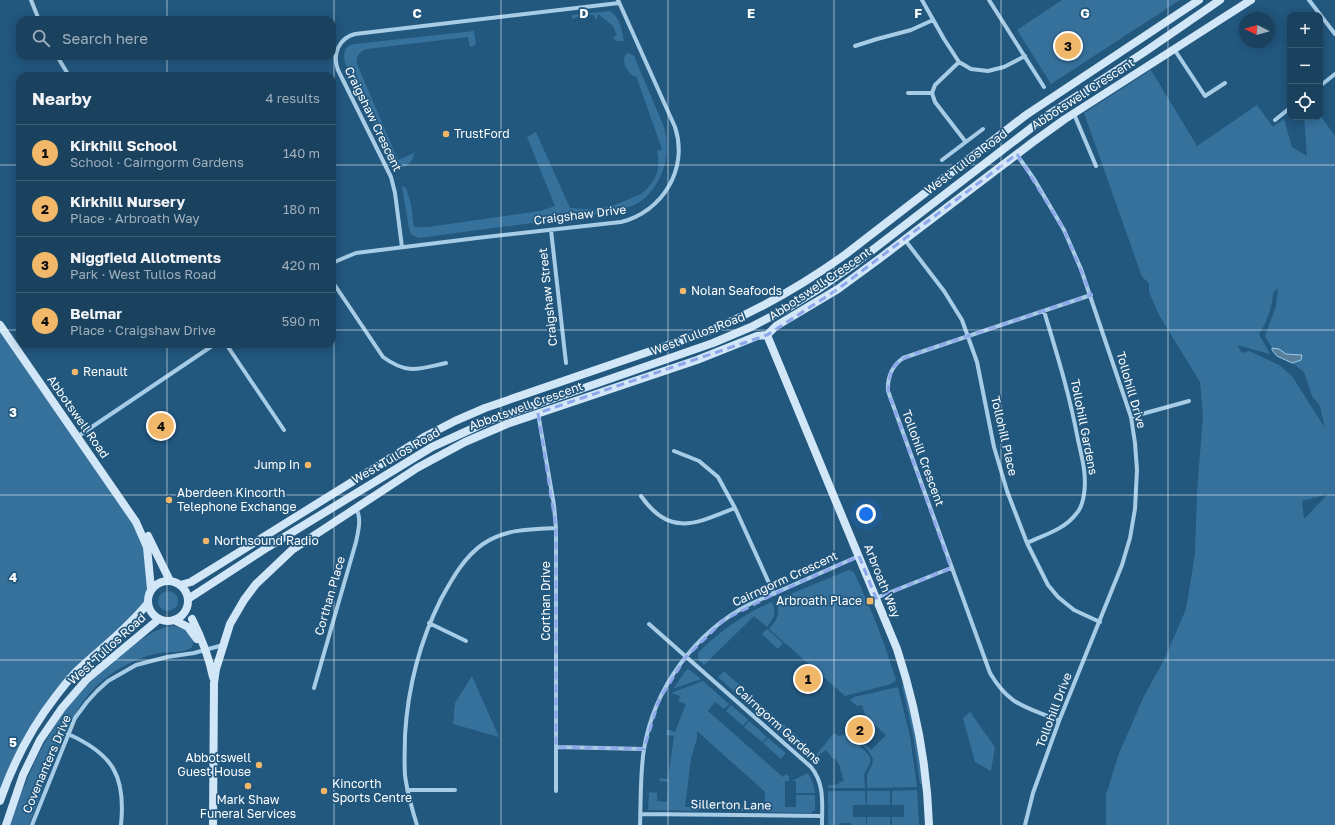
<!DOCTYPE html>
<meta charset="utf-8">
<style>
:root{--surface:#1a415e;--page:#234864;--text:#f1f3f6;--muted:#9fafbc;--line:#385a73;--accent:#f2b86a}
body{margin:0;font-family:"Golos Text",sans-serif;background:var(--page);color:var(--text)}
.controls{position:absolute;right:12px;top:12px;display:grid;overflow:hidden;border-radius:8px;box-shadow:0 2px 10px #0003}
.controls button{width:36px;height:36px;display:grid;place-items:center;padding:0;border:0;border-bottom:1px solid var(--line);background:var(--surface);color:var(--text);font:20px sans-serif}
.compass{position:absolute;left:1239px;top:12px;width:36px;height:36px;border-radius:50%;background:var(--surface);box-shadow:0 2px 10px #0003;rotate:275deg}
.you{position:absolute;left:866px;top:514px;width:14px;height:14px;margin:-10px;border:3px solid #fff;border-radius:50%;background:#1a73e8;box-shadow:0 0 0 6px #1a73e833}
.badge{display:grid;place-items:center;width:26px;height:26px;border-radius:50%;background:var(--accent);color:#111;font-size:13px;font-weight:700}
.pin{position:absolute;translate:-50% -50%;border:2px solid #fff;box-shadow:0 1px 4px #0006}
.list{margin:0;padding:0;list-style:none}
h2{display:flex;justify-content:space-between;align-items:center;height:52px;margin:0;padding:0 16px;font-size:17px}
h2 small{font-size:13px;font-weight:400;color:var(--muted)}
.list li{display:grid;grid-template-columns:26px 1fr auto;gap:12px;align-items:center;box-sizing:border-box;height:56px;padding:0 16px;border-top:1px solid var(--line)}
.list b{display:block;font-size:15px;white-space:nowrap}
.list p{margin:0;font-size:13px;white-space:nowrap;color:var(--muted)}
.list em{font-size:13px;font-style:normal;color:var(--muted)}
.icon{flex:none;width:22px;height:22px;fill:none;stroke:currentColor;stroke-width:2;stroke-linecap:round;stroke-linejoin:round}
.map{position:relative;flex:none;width:1335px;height:825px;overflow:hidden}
.search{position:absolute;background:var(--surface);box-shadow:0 2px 10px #0003;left:16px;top:16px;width:320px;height:44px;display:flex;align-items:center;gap:10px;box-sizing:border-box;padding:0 14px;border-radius:12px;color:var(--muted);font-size:15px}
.panel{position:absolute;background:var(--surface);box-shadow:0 2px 10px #0003;left:16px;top:72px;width:320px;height:276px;border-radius:12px}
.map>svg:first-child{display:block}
.green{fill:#36719c;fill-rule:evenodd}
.water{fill:#597f9b;stroke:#9bc9e8}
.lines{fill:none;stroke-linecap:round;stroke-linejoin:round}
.street{stroke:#a7cce6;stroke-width:4}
.secondary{stroke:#d1e6f6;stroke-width:8}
.marked{fill:none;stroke:#8ea6ec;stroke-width:3;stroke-dasharray:8 5;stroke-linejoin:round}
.grid{fill:none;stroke:#fff;stroke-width:1;stroke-opacity:0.55}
.poi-dot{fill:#f2b86a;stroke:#22577e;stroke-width:1.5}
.labels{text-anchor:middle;stroke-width:3.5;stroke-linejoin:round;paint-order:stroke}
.street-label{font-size:12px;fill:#fff;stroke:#22577e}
.poi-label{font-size:12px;fill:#fff;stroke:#22577e;text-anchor:start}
.grid-label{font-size:13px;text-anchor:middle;font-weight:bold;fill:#fff;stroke:#22577e;stroke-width:3.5;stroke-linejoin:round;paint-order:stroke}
</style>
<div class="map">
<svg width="1335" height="825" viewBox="0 0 1335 825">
<rect width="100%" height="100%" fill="#22577e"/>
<path class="green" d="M1062,0h118l-129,84 -34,-54z
M610,11c10,6 12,20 14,30h-8l-3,-3 4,-3 -4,-9 -15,-12 -2,7 -2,-6h-11l-11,4v-4z
M474,31l2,13 -2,2 -4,1 -2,-10 -101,12c-7,2 -11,7 -10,15l41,96 16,-7c-1,10 -8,16 -19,15l-50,-105c-2,-9 -1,-17 9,-19z
M629,53l5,3 30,71c7,26 1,51 -19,71 -8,7 -20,11 -31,14l-195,26 -7,-3 -3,-6 -7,-43 4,2 5,16 3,23h14l112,-16 15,-5 -28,-69 9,-5 34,76 32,2v-2l13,-3 26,-11c15,-12 20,-24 16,-43l5,-2 -26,-73h-3c-6,-6 -12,-13 -7,-22z
M1151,70l46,76 60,-41 16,22 11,-8 8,28 15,9 -3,-39h16v-2l15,21v689h-229v-30l12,-39 26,-60 20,-36 22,-51 9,-55 2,-63 6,-74 -3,-35 -41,-67 -10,-23v-9l-7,-6 -58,-164zM1278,288l-2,18 -11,30 7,12 7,1 7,5 6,1 9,5 -9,3 12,9 8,24 8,10 5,22 -33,-52 -13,-11 -30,-14 -7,2 -5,-8 33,9 -11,-20c8,-12 13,-26 14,-41zM1328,494l-24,25 -2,-18z
M0,325l143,210 8,54 -2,7 -1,7 -69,66 -40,50 -39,82z
M849,570l5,2c16,35 31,71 42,108l-5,4 -46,12 -76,-67c7,-8 12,-15 8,-26l2,-1 -1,-3z
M158 601a10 10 0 1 1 20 0a10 10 0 1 1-20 0Z
M772,602c5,11 2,16 -5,25l-13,-11 -50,49 -6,-6v-6c22,-22 46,-39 74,-51z
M170,626c13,0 17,5 24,15l-2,6c-8,7 -23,4 -33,6 -11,2 -21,6 -31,11 -39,20 -53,46 -69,85 -11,25 -20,51 -30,76h-19c17,-51 39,-101 77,-140 9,-10 20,-18 30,-26 16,-14 32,-28 53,-33z
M767,629l16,14 -5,6 -16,-15z
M687,669l3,1 11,9 -28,10z
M724,671l20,18 -3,2 14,12 2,-2 48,42 -6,6 -81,-72z
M472,676l27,61 -46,-13 2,-21z
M703,681l26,23 -5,5 -9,-7 -7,9 75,66 3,-3 3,2v5h-4v26h11v-12h19v16h-3v2l-76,-2 -2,-3h30l1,-16 -68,-61v7l-6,21 -6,48h16l-1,2 -2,2 -50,-1 1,-18 8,1v8l10,1 1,-20 -9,-1 1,-3 8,1 6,-43 -8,-1 1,-6 8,3 11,-28 -8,-3 2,-5 -9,-3z
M902,686h2c9,32 15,65 18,98h-2l-7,-49z
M898,687l12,49 7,51 -50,1v-13l5,-10 1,-6 -5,-9 -12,-11 1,-1 14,12 15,-15 -20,-18 -4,-12 -5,1 -7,-6 4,-3z
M731,705l17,15 -5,6 -17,-15z
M970,712l25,35 -4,24 -16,-9 -12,-44z
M749,721l18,16 -5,5 -18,-15z
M834,733l5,3 8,-2 19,18 4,5v6l-6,11 1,14h-37v-3h8l8,-5 -2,-4 1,-1 -3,-5 1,-2 -6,-10 -2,1 -7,-9 -7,5 -4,5 -2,-1z
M768,738l18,15 -5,6 -18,-16z
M808,773l5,10 2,10h-19v-12h-4z
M917,790l2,35h-27v-8h12v-12h-12v-14z
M830,791h35l1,14h-13v12h13v8h-15v-2h-11l-1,2h-11v-33z
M867,791h23v14h-23z
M867,817h23v8h-23z"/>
<path class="water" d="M1272,348l7,1 7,5 16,1 -1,5 -9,3 -15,-7 -5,-6z"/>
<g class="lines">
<path class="street" d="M31,0l8,20
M922,0l22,39 15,23 12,7 17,2 16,-4 21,-11
M989,0l55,87
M1309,0l26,34
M855,46l22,-7 34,-9 22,-10
M1174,49l31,47 20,-13
M57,56l12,20
M959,62l-24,23 -3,8 3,9 30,39
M1320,86l15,-12
M908,93h24
M1074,114l22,52
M1275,120l15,-12
M1017,155l17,24 30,51 17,39 50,148 4,26 2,27 -2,39 -5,29 -8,27 -63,156 -26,72 -8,32
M942,160l41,-31
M551,230l15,133
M905,240l39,51 18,29 15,42 17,85 13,44 20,52 21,42 10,12 16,13 26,12
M402,247l-7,-54 -4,-16 -53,-107c-6,-16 1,-32 17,-36l264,-31
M332,263l24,-10 121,-15 144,-16c41,-10 68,-53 54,-95l-57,-127
M332,281l51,76c25,18 35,12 63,6
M226,344l58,86
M538,413l16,92 2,23v263
M1131,417l58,-16
M77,437l138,-93
M674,451l25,10 19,16 17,31 39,86
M641,496c29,42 56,27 94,12
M1027,543c17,-8 38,-14 49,-29 5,-5 7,-13 8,-20 3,-18 -2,-37 -6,-54 -8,-44 -21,-86 -34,-129
M876,598l75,-30
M429,623l37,18
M649,624l162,143c14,17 11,37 11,58
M314,688l42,-146c2,-10 6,-24 0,-33
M1059,721c-33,-15 -49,-14 -69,-48l-102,-282c-1,-15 4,-25 15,-33l188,-63
M68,734c45,20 58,42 53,91
M556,747l88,2
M407,790h48
M640,814l182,2
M32,825l43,-107 12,-16 10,-11 11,-10 28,-16 31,-8 27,-4 29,-8
M417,825c-5,-16 -10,-33 -12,-50 -1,-13 0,-27 0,-40 3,-49 14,-92 36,-136 11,-20 23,-42 42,-55 22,-15 48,-15 73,-16
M640,825c1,-25 0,-51 4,-76 10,-61 51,-117 106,-145l109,-48"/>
<path class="secondary" d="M0,325l136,197 11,25 4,42
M767,335l130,314c19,58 30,114 32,176
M148,536l22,45
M148 601a20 20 0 1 1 40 0a20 20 0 1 1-40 0Z
M180,585l11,-3 235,-146 29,-15 30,-13 227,-78c49,-21 91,-45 134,-76l180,-139 173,-115
M188,599l80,-52 164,-100 57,-26 224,-78 38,-16 35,-18 34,-21 33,-23 195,-150 95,-62 77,-53
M192,619c9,18 17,38 21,58
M174,620l14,7 9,12
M0,801c13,-38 31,-73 56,-105 7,-9 15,-20 24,-28 23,-21 48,-40 68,-65
M6,825l17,-50 17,-35 22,-32 25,-29 72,-60
M213,825l1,-142 2,-14 14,-45 14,-24 12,-16 36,-34 125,-82 48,-26 42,-18 190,-64 60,-24 10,-1 9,-9 62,-37 41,-30 154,-117 32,-23 186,-119"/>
</g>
<path class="marked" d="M1017,154l47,76 27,65 -174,58 -18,8 -8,9 -3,21 63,177 -75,30 -17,-42 -85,38 -50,26 -38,37 -27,43 -15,49 -88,-2v-219l-18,-115 229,-78 71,-46z"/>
<path class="grid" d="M167,0v20M334,0v825M501,0v825M668,0v825M834,0v825M1001,0v825M1168,0v825M167,56v20M0,165h20M332,165h1003M0,330h20M332,330h1003M167,344v481M0,495h1335M0,660h1335"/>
<g class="poi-dot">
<circle cx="446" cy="134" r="4"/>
<circle cx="683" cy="291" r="4"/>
<circle cx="75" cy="372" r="4"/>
<circle cx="308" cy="465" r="4"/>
<circle cx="169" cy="500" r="4"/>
<circle cx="206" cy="541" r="4"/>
<rect x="866" y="597" width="8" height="8" rx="2"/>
<circle cx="259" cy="765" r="4"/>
<circle cx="248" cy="786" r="4"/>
<circle cx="324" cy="791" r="4"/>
</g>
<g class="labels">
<g class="street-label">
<text transform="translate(1083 94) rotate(-33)" y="4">Abbotswell Crescent</text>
<text transform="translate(373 119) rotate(64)" y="4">Craigshaw Crescent</text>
<text transform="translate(966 162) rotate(-37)" y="4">West Tullos Road</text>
<text transform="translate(580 215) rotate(-7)" y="4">Craigshaw Drive</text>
<text transform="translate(820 284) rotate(-34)" y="4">Abbotswell Crescent</text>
<text transform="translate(548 297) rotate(-96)" y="4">Craigshaw Street</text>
<text transform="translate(698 334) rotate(-21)" y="4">West Tullos Road</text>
<text transform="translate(1131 390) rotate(74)" y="4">Tollohill Drive</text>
<text transform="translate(526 406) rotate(-20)" y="4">Abbotswell Crescent</text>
<text transform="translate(78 417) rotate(55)" y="4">Abbotswell Road</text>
<text transform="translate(1084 427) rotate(79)" y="4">Tollohill Gardens</text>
<text transform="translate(1004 436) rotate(77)" y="4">Tollohill Place</text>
<text transform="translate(396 456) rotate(-30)" y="4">West Tullos Road</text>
<text transform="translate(923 458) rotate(70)" y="4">Tollohill Crescent</text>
<text transform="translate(785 579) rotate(-25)" y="4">Cairngorm Crescent</text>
<text transform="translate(882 581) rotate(68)" y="4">Arbroath Way</text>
<text transform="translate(330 596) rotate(-74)" y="4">Corthan Place</text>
<text transform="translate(546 601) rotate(-90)" y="4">Corthan Drive</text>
<text transform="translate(107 649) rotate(-42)" y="4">West Tullos Road</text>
<text transform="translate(1054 710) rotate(-69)" y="4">Tollohill Drive</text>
<text transform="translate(778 725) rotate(42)" y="4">Cairngorm Gardens</text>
<text transform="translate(47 764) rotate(-67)" y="4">Covenanters Drive</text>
<text transform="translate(731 805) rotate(1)" y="4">Sillerton Lane</text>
</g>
<g class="poi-label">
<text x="454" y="138">TrustFord</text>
<text x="691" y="295">Nolan Seafoods</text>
<text x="83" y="376">Renault</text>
<text x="300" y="469" text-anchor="end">Jump In</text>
<text x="177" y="497">Aberdeen Kincorth<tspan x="177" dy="14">Telephone Exchange</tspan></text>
<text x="214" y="545">Northsound Radio</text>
<text x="862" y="605" text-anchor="end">Arbroath Place</text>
<text x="251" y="762" text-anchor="end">Abbotswell<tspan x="251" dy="14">Guest House</tspan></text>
<text x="332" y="788">Kincorth<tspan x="332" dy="14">Sports Centre</tspan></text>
<text x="248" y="804" text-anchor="middle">Mark Shaw<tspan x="248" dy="14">Funeral Services</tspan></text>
</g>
</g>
<g class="grid-label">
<text x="417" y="18">C</text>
<text x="584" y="18">D</text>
<text x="751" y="18">E</text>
<text x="918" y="18">F</text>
<text x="1085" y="18">G</text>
<text x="13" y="417">3</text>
<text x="13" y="582">4</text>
<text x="13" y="747">5</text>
</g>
</svg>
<div class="controls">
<button>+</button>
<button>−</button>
<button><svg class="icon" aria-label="locate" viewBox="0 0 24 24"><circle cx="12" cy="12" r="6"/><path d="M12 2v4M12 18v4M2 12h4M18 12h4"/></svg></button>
</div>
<svg class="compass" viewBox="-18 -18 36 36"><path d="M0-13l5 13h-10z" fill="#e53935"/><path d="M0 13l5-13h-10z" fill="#9fafbc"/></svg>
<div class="you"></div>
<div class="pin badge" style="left:808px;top:679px">1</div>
<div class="pin badge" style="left:860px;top:730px">2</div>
<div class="pin badge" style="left:1068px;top:46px">3</div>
<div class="pin badge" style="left:161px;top:426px">4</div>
<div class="search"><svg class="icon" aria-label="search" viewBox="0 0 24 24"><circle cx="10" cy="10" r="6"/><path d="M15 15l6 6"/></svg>Search here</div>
<section class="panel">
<h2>Nearby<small>4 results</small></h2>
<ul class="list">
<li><span class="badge">1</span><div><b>Kirkhill School</b><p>School · Cairngorm Gardens</p></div><em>140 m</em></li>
<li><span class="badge">2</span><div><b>Kirkhill Nursery</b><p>Place · Arbroath Way</p></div><em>180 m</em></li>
<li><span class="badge">3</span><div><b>Niggfield Allotments</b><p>Park · West Tullos Road</p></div><em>420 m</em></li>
<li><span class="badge">4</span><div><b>Belmar</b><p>Place · Craigshaw Drive</p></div><em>590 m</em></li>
</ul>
</section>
</div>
